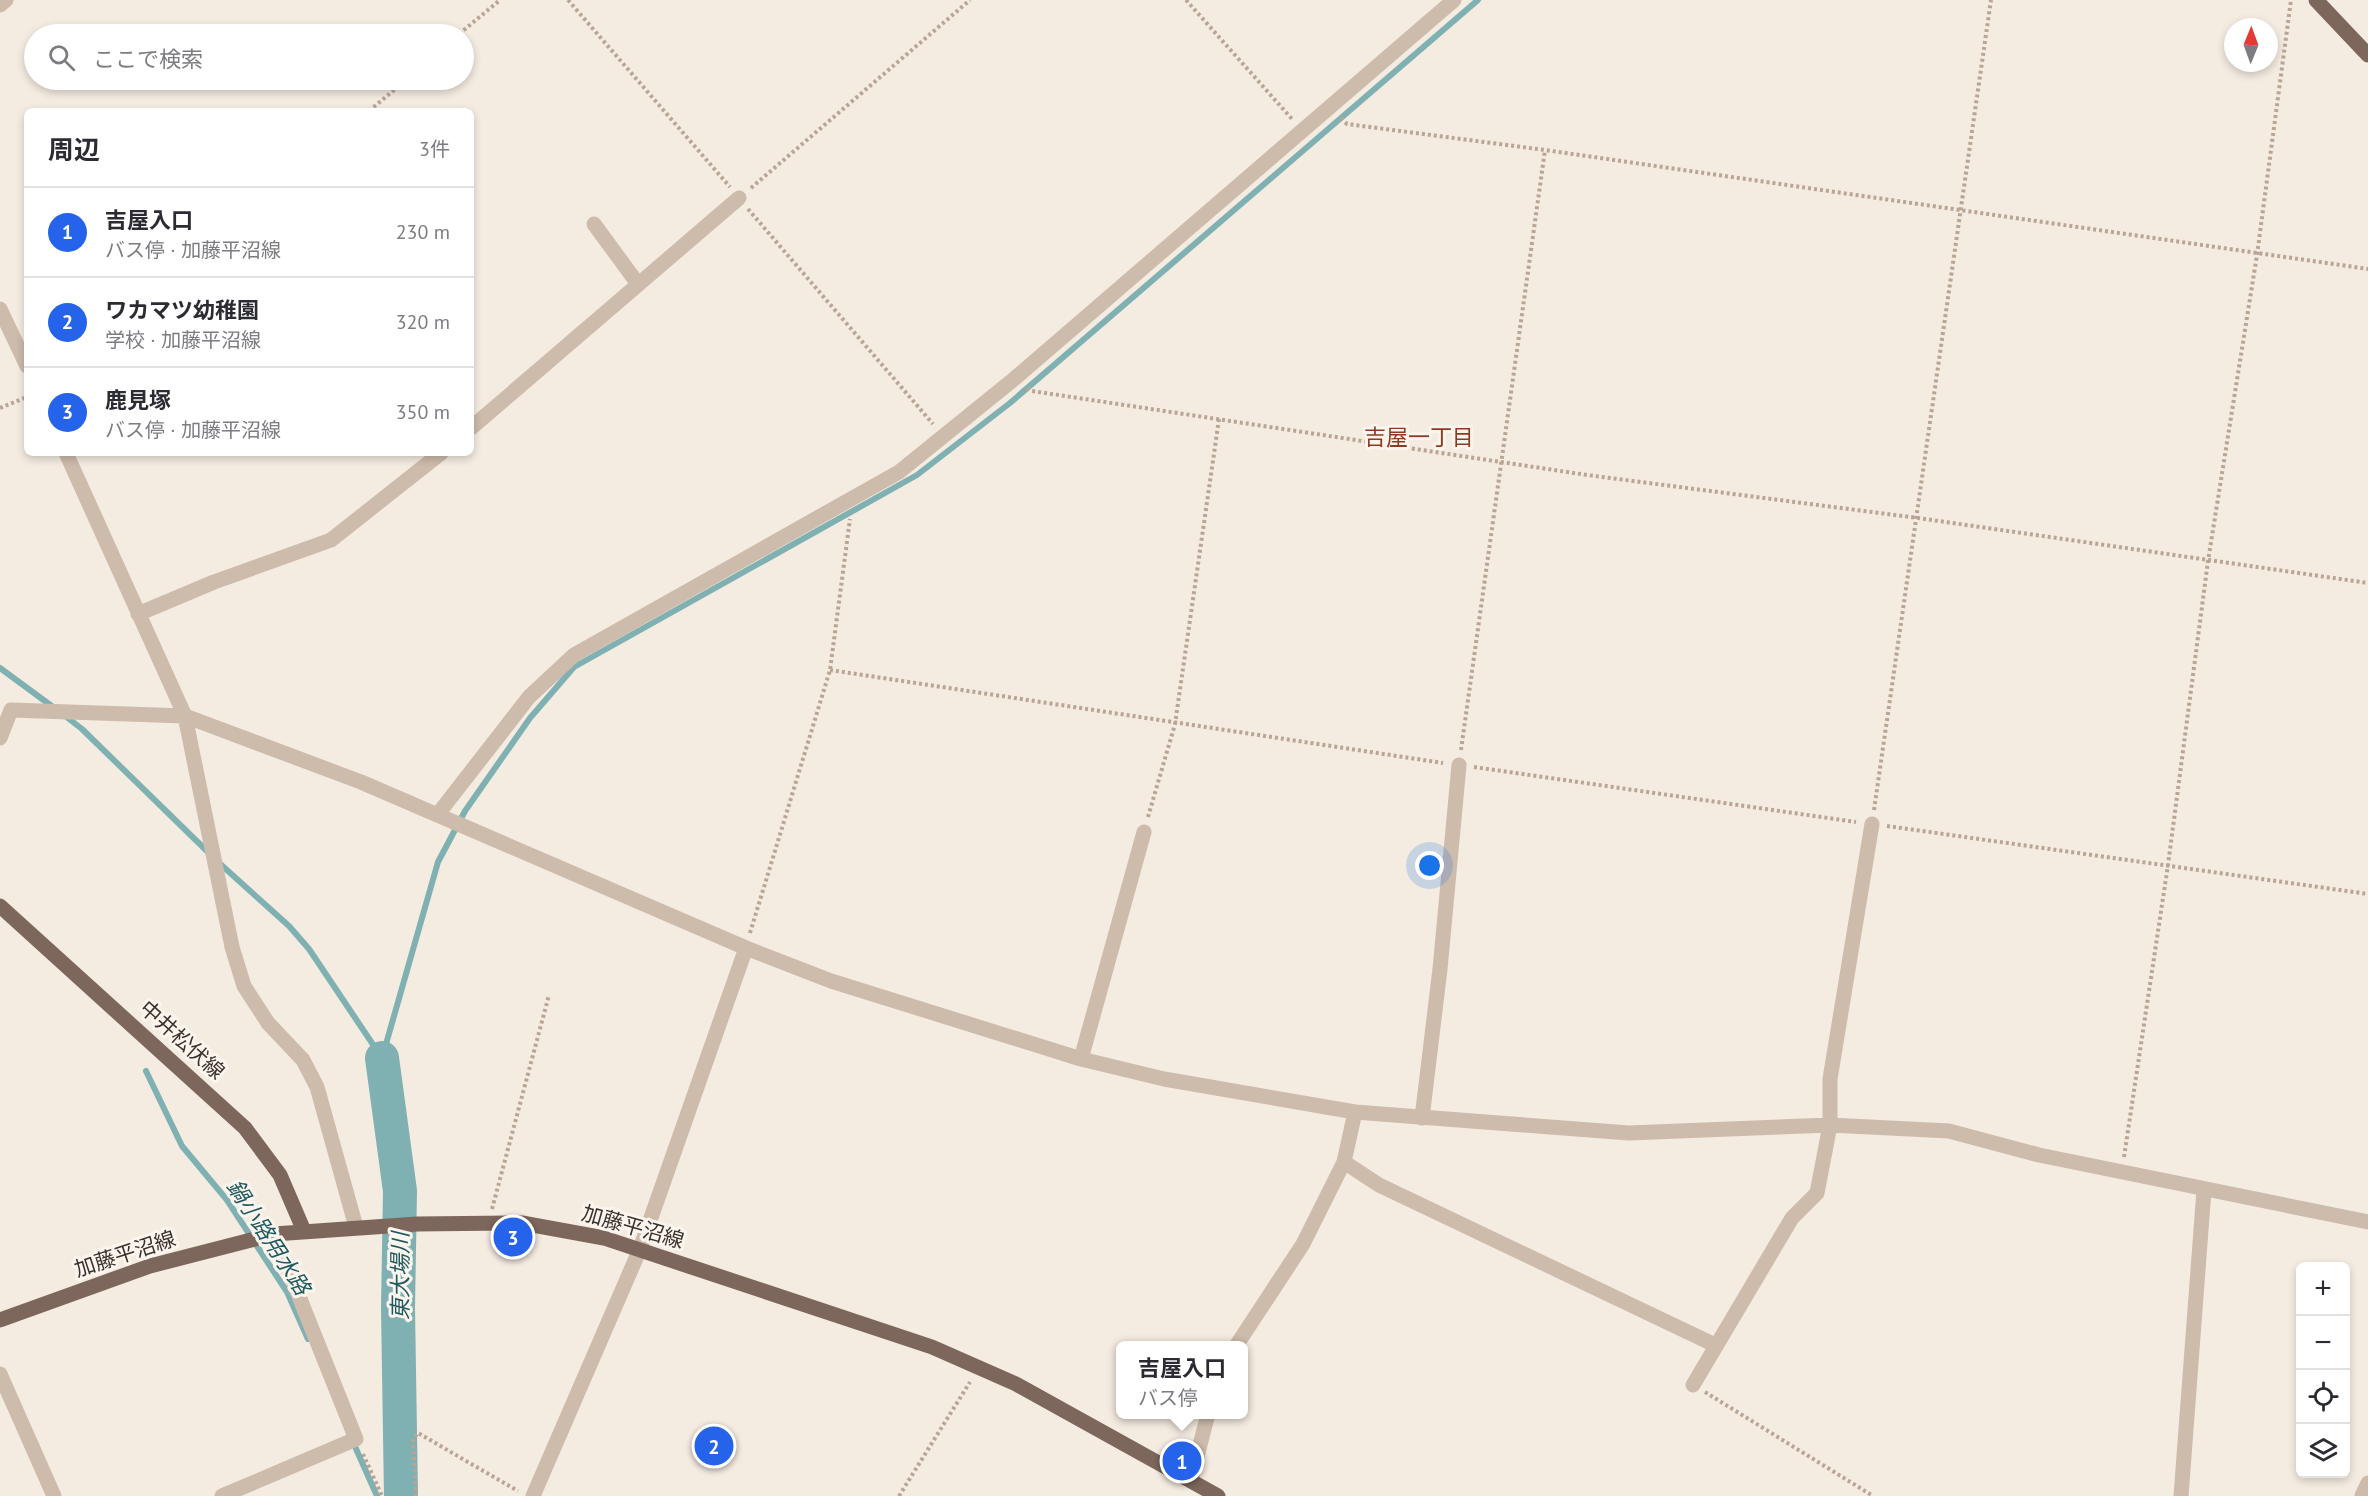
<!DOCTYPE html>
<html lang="ja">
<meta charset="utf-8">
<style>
:root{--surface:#fff;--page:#f2f2f3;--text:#2b2b33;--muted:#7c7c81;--line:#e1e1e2;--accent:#2563eb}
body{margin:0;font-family:"PT Sans","Noto Sans JP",sans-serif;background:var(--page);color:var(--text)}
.controls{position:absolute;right:18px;bottom:18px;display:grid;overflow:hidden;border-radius:9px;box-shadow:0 3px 9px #0003}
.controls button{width:54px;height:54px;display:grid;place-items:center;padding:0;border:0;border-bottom:2px solid var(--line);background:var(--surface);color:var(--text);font:30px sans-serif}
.compass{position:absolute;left:2224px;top:18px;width:54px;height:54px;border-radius:50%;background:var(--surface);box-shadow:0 3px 9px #0003;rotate:1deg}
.you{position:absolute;left:1430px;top:866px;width:21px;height:21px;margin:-15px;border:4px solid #fff;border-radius:50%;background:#1a73e8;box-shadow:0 0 0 9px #1a73e833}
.badge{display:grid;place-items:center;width:39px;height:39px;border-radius:50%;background:var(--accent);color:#fff;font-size:20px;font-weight:700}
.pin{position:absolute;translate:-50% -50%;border:3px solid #fff;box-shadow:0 2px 6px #0006}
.popup{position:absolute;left:1116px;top:1341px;width:132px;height:78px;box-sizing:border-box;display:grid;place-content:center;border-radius:9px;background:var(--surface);filter:drop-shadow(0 2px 4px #0005);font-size:20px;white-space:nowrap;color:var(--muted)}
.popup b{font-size:22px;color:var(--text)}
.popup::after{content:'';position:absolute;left:50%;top:100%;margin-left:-12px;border:12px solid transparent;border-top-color:var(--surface)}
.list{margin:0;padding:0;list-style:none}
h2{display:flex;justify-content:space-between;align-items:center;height:78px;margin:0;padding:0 24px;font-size:26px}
h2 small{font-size:20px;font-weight:400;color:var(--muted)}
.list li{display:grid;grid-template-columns:39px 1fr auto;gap:18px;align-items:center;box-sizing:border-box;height:90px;padding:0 24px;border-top:2px solid var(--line)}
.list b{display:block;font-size:22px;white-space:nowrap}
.list p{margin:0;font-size:20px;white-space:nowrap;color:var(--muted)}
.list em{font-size:20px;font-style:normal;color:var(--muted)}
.icon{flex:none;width:33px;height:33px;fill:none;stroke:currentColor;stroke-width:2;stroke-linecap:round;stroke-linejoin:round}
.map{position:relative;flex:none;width:2368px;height:1496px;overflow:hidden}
.search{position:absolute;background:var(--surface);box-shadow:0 3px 9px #0003;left:24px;top:24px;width:450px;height:66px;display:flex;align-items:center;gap:15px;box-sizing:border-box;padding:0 21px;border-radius:33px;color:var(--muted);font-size:22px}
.panel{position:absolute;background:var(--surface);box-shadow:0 3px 9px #0003;left:24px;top:108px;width:450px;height:348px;border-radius:9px}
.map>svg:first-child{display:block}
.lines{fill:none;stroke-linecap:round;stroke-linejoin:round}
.stream{stroke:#7fb0b2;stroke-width:6}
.river{stroke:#7fb0b2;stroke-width:34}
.path{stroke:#b9a596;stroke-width:4;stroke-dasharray:3 3;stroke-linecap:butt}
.minor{stroke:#cdbbac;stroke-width:15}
.major{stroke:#7d675c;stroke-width:15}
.labels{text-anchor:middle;stroke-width:6;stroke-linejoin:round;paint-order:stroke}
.street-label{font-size:21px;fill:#3b302b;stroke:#fbf5ee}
.neighbourhood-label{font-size:22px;fill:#8c3b22;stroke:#fbf5ee}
.water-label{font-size:22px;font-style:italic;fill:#1f5a5e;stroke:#fbf5ee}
</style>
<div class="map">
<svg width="2368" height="1496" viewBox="0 0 2368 1496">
<rect width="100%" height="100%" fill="#f4ebe1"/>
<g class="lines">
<path class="stream" d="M0,668l53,39
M64,715l18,14 129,126
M218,862l71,64 20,23 73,109
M382,1058l56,-196 27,-51 65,-93 44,-51 343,-192 93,-72 468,-403
M146,1071l36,75 45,54 60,92 21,47
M353,1442l24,54"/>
<path class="river" d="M382,1058l18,133 -2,117 3,188"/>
<path class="path" d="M568,0l162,187
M1186,0l106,119
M459,34l41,-34
M369,111l37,-31
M1341,118l6,6 198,26 823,119
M751,188l219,-188
M748,209l185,215
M1027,388l5,3 555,84 331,43 450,65
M0,408l27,-11
M830,670l613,93
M1461,750l84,-600
M1474,767l382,55
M1874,810l117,-810
M1148,817l27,-93 44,-305
M1887,826l481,68
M750,933l80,-263 20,-151
M2124,1157l44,-292 40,-304 49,-306 34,-255
M492,1209l57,-214
M1705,1392l168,104
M363,1454l19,42
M416,1496l-3,-57 5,-6 100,58
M899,1496l71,-114"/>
<path class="minor" d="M0,5l6,-5
M594,224l44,60
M0,309l27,57
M471,428l268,-230
M66,453l119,263 47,231 12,39 24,37 35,37 14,27 39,140
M138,614l76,-32 117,-42 110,-87
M0,738l11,-28 174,6 176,66 385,166 85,33 250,78 83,20 191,33 274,21 201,-8 119,6 90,24 329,67
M438,814l91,-117 45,-42 325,-183 115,-93 440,-379
M1081,1059l63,-227
M1422,1118l18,-149 19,-204
M1344,1162l35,23 336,160
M1236,1346l67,-102 41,-82 11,-50
M0,1374l54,122
M1693,1385l99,-167 25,-25 13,-68v-46l42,-255
M1191,1480l17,-66
M222,1496l134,-57 -82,-205
M533,1496l107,-247 106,-301
M2181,1496l23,-306
M2362,1496l6,-13"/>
<path class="major" d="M2316,0l52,55
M0,906l245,222 35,47 24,56
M0,1320l150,-54 124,-32 143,-10 105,-1 82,15 328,109 84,37 202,112"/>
</g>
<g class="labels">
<g class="street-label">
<text transform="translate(182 1040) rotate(42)" y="7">中井松伏線</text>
<text transform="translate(633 1227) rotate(16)" y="7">加藤平沼線</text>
<text transform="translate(125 1254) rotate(-18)" y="7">加藤平沼線</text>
</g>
<g class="neighbourhood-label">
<text x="1419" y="445">吉屋一丁目</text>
</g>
<g class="water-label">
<text transform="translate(269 1237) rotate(57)" y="8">鍋小路用水路</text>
<text transform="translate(400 1276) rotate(-90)" y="8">東大場川</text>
</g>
</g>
</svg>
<div class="controls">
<button>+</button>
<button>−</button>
<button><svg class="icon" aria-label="locate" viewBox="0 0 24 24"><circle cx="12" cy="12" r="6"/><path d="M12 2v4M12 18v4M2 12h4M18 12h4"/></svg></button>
<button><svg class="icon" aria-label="layers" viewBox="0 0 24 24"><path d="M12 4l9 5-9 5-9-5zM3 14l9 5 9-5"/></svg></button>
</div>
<svg class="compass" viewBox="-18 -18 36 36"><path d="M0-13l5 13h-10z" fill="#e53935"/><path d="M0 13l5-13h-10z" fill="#7c7c81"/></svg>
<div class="you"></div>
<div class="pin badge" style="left:1182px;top:1461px">1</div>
<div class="popup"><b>吉屋入口</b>バス停</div>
<div class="pin badge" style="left:714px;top:1446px">2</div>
<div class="pin badge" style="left:513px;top:1237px">3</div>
<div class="search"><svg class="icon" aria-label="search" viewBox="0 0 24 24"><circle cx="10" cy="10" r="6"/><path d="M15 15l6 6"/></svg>ここで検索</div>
<section class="panel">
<h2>周辺<small>3件</small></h2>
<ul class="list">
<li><span class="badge">1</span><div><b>吉屋入口</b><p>バス停 · 加藤平沼線</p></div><em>230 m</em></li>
<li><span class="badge">2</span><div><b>ワカマツ幼稚園</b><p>学校 · 加藤平沼線</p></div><em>320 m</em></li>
<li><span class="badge">3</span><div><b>鹿見塚</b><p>バス停 · 加藤平沼線</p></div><em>350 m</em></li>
</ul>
</section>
</div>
